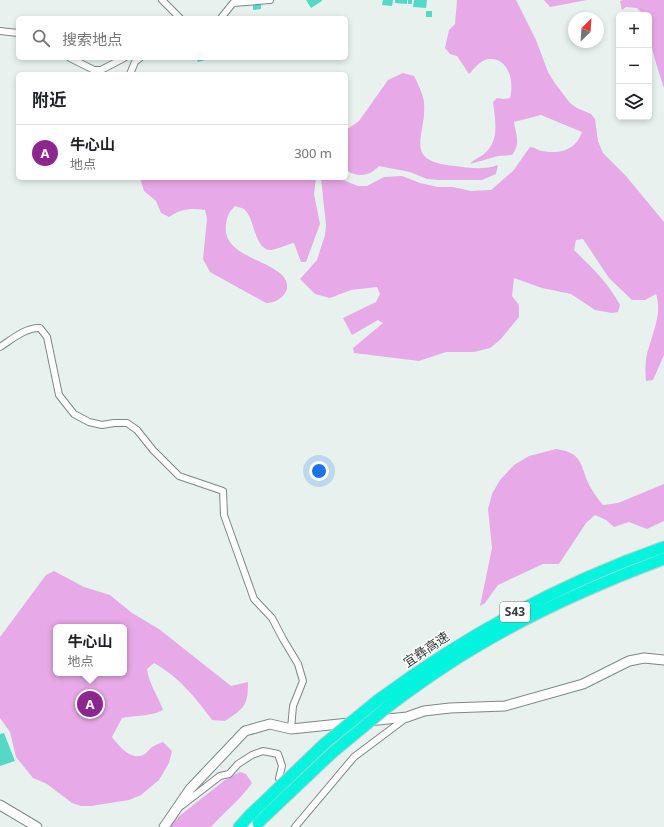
<!DOCTYPE html>
<html lang="zh">
<meta charset="utf-8">
<style>
:root{--surface:#fff;--page:#f2f2f2;--text:#202124;--muted:#757577;--line:#e0e0e0;--accent:#8b278f}
body{margin:0;font-family:"Noto Sans","Noto Sans SC",sans-serif;background:var(--page);color:var(--text)}
.controls{position:absolute;right:12px;top:12px;display:grid;overflow:hidden;border-radius:6px;box-shadow:0 2px 6px #0003}
.controls button{width:36px;height:36px;display:grid;place-items:center;padding:0;border:0;border-bottom:1px solid var(--line);background:var(--surface);color:var(--text);font:20px sans-serif}
.compass{position:absolute;left:568px;top:12px;width:36px;height:36px;border-radius:50%;background:var(--surface);box-shadow:0 2px 6px #0003;rotate:25deg}
.you{position:absolute;left:319px;top:471px;width:14px;height:14px;margin:-10px;border:3px solid #fff;border-radius:50%;background:#1a73e8;box-shadow:0 0 0 6px #1a73e833}
.badge{display:grid;place-items:center;width:26px;height:26px;border-radius:50%;background:var(--accent);color:#fff;font-size:13px;font-weight:700}
.pin{position:absolute;translate:-50% -50%;border:2px solid #fff;box-shadow:0 1px 4px #0006}
.popup{position:absolute;left:53px;top:624px;width:74px;height:52px;box-sizing:border-box;display:grid;place-content:center;border-radius:6px;background:var(--surface);filter:drop-shadow(0 1px 3px #0005);font-size:13px;white-space:nowrap;color:var(--muted)}
.popup b{font-size:15px;color:var(--text)}
.popup::after{content:'';position:absolute;left:50%;top:100%;margin-left:-8px;border:8px solid transparent;border-top-color:var(--surface)}
.list{margin:0;padding:0;list-style:none}
h2{display:flex;justify-content:space-between;align-items:center;height:52px;margin:0;padding:0 16px;font-size:17px}
h2 small{font-size:13px;font-weight:400;color:var(--muted)}
.list li{display:grid;grid-template-columns:26px 1fr auto;gap:12px;align-items:center;box-sizing:border-box;height:56px;padding:0 16px;border-top:1px solid var(--line)}
.list b{display:block;font-size:15px;white-space:nowrap}
.list p{margin:0;font-size:13px;white-space:nowrap;color:var(--muted)}
.list em{font-size:13px;font-style:normal;color:var(--muted)}
.icon{flex:none;width:22px;height:22px;fill:none;stroke:currentColor;stroke-width:2;stroke-linecap:round;stroke-linejoin:round}
.map{position:relative;flex:none;width:664px;height:827px;overflow:hidden}
.search{position:absolute;background:var(--surface);box-shadow:0 2px 6px #0003;left:16px;top:16px;width:332px;height:44px;display:flex;align-items:center;gap:10px;box-sizing:border-box;padding:0 14px;border-radius:6px;color:var(--muted);font-size:15px}
.panel{position:absolute;background:var(--surface);box-shadow:0 2px 6px #0003;left:16px;top:72px;width:332px;height:108px;border-radius:6px}
.map>svg:first-child{display:block}
.green{fill:#e7a9e7;fill-rule:evenodd}
.building{fill:#55d8c7}
.lines{fill:none;stroke-linecap:round;stroke-linejoin:round}
.street-casing{stroke:#7d8785;stroke-width:8}
.secondary-casing{stroke:#7d8785;stroke-width:11}
.highway-casing{stroke:#cbcccc;stroke-width:13}
.street{stroke:#fff;stroke-width:6}
.secondary{stroke:#fff;stroke-width:9}
.highway{stroke:#02f4de;stroke-width:11}
.highway-bridge-casing{stroke:#cbcccc;stroke-width:13;stroke-linecap:butt}
.highway-bridge{stroke:#02f4de;stroke-width:11}
.labels{text-anchor:middle;stroke-width:3;stroke-linejoin:round;paint-order:stroke}
.shield{fill:#fff;stroke:#747676;stroke-width:1}
.shield-label{font-size:12px;font-weight:bold;fill:#383c3c}
.street-label{font-size:13px;fill:#383c3c;stroke:#fff}
</style>
<div class="map">
<svg width="664" height="827" viewBox="0 0 664 827">
<rect width="100%" height="100%" fill="#e7f2ef"/>
<path class="green" d="M457,0h59l20,40 12,32 6,10 16,21 7,5 14,6 4,5 3,22 5,12 23,23 38,46v133l-11,25 -7,1c-1,-12 -1,-23 3,-34 5,-18 13,-34 7,-53l-11,6h-13l-23,-22 -26,-39 -7,1 -2,10c18,18 33,31 46,55l-2,7 -6,1 -17,-3 -24,-16 -29,-6 -28,-10 -2,18 7,9v12l-19,23 -10,8 -16,4h-28l-27,9 -65,-8 -1,-5 30,-25 -5,-3 -26,15 -9,-17 33,-16 4,-8 -3,-7 -26,3 -21,8 -15,-4 -15,-15 17,-19 8,-25 1,-10 -5,-47h17l20,8h9l17,-9 18,-1 18,7 18,4h15l18,4 20,-1 22,-19 17,-24c5,0 7,3 12,4 18,3 33,0 40,-19l-41,-17 -27,7c2,13 7,21 -2,33l-14,1 -28,8c5,-6 10,-6 15,-11 15,-13 10,-34 8,-51l4,-4 7,1 6,-1c4,-15 0,-40 -21,-39 -8,0 -15,10 -20,15l-12,-18 -7,-2 -5,-6 4,-18 6,-6z
M544,0h43l-37,7z
M623,0h41v88c-9,-29 -15,-42 -15,-73h-5l-7,-7 -11,-1 -4,3 -2,-9z
M403,73l11,3c4,8 9,18 10,26 3,35 -23,59 31,64 14,2 30,4 43,-1l-2,9 -14,6h-42l-13,-1 -17,-7 -31,-6c-9,10 -21,12 -33,4v-40l13,-9 29,-41z
M140,178h176l-2,16 6,30 -14,38h-5l-7,-19c-7,1 -17,7 -24,7 -16,-1 -15,-32 -26,-41 -2,-1 -6,-2 -9,-3 -6,6 -8,10 -9,19 -4,30 40,34 56,50 13,13 -1,28 -16,28l-56,-31 -7,-13 4,-40 -2,-9c-14,-2 -24,-1 -36,7l-8,-4 -5,-12 -12,-10z
M556,449c30,4 23,19 36,41 3,5 7,10 11,15l15,-2 46,-19v37l-17,8 -18,-7 -15,5 -8,-7 -11,-5 -9,8 -27,41h-16l-45,21 -13,18 -5,3 12,-58 -4,-39 4,-15 8,-14 14,-15 15,-9z
M54,571l30,16 26,8 22,18 27,16 72,57 17,-4c0,23 -3,26 -23,39l-13,-1c-18,-24 -32,-42 -58,-57l-7,6c2,15 11,27 16,41 -13,7 -27,5 -41,8l-10,19c7,9 19,25 33,17 3,-2 4,-5 7,-7 3,-2 8,-4 11,-5l9,9 -3,12 -10,17 -18,15 -12,5 -38,6h-10l-9,-3 -25,-19 -14,-6 -17,-21 -6,-25 -10,-14v-81l46,-62zM56,627h68v46h-68z
M240,772l6,2 6,9c-12,17 -28,29 -41,44h-42l9,-10 47,-37z"/>
<path class="building" d="M306,0h16v1l-11,7z
M383,0h10l-1,6 -10,-1z
M395,0h12v4l-12,-1z
M408,0h4v4h-4z
M414,0h13l-1,8 -13,-1z
M261,4v5l-8,1v-5z
M426,11h6v6h-6z
M196,58h8l1,2 -7,2z
M4,733l11,28 -15,5v-32z"/>
<g class="lines">
<g class="street-casing">
<path id="street" d="M162,0l18,18
M221,18l12,-15 37,-3
M0,31l18,2
M70,58l24,12h7l23,-12
M130,74l5,-12 5,-4
M0,347c11,-7 26,-20 40,-19l7,9 12,58 15,19 15,8 13,3 12,-2h13l10,7 16,20 26,26 44,15 1,24 30,84 18,19 11,21 15,25 5,17 -10,25 -2,23
M181,806l39,-30 9,-2 9,-10 14,-9 11,-4 15,3 4,12 -3,12
M295,827l59,-70 52,-39"/>
</g>
<g class="secondary-casing">
<path id="secondary" d="M0,805l37,22
M164,827l26,-38 55,-58 25,-7 21,5 116,-12 17,-6 26,-3 55,-2 78,-22 46,-23 15,-3 20,2"/>
</g>
<g class="highway-casing">
<path id="highway" d="M378,700c88,-65 183,-117 286,-153
M385,709c28,-21 56,-41 86,-59 61,-37 126,-66 193,-91
M239,827l11,-12"/>
</g>
<use href="#street" class="street"/>
<use href="#secondary" class="secondary"/>
<use href="#highway" class="highway"/>
<g class="highway-bridge-casing">
<path id="highway-bridge" d="M250,815l74,-71 54,-44
M258,823l74,-70 53,-44"/>
</g>
<use href="#highway-bridge" class="highway-bridge"/>
</g>
<g class="labels">
<rect class="shield" x="500" y="602" width="30" height="20" rx="3"/>
<g class="shield-label">
<text x="515" y="616">S43</text>
</g>
<g class="street-label">
<text transform="translate(426 649) rotate(-34)" y="5">宜彝高速</text>
</g>
</g>
</svg>
<div class="controls">
<button>+</button>
<button>−</button>
<button><svg class="icon" aria-label="layers" viewBox="0 0 24 24"><path d="M12 4l9 5-9 5-9-5zM3 14l9 5 9-5"/></svg></button>
</div>
<svg class="compass" viewBox="-18 -18 36 36"><path d="M0-13l5 13h-10z" fill="#e53935"/><path d="M0 13l5-13h-10z" fill="#757577"/></svg>
<div class="you"></div>
<div class="pin badge" style="left:90px;top:704px">A</div>
<div class="popup"><b>牛心山</b>地点</div>
<div class="search"><svg class="icon" aria-label="search" viewBox="0 0 24 24"><circle cx="10" cy="10" r="6"/><path d="M15 15l6 6"/></svg>搜索地点</div>
<section class="panel">
<h2>附近<small></small></h2>
<ul class="list">
<li><span class="badge">A</span><div><b>牛心山</b><p>地点</p></div><em>300 m</em></li>
</ul>
</section>
</div>
